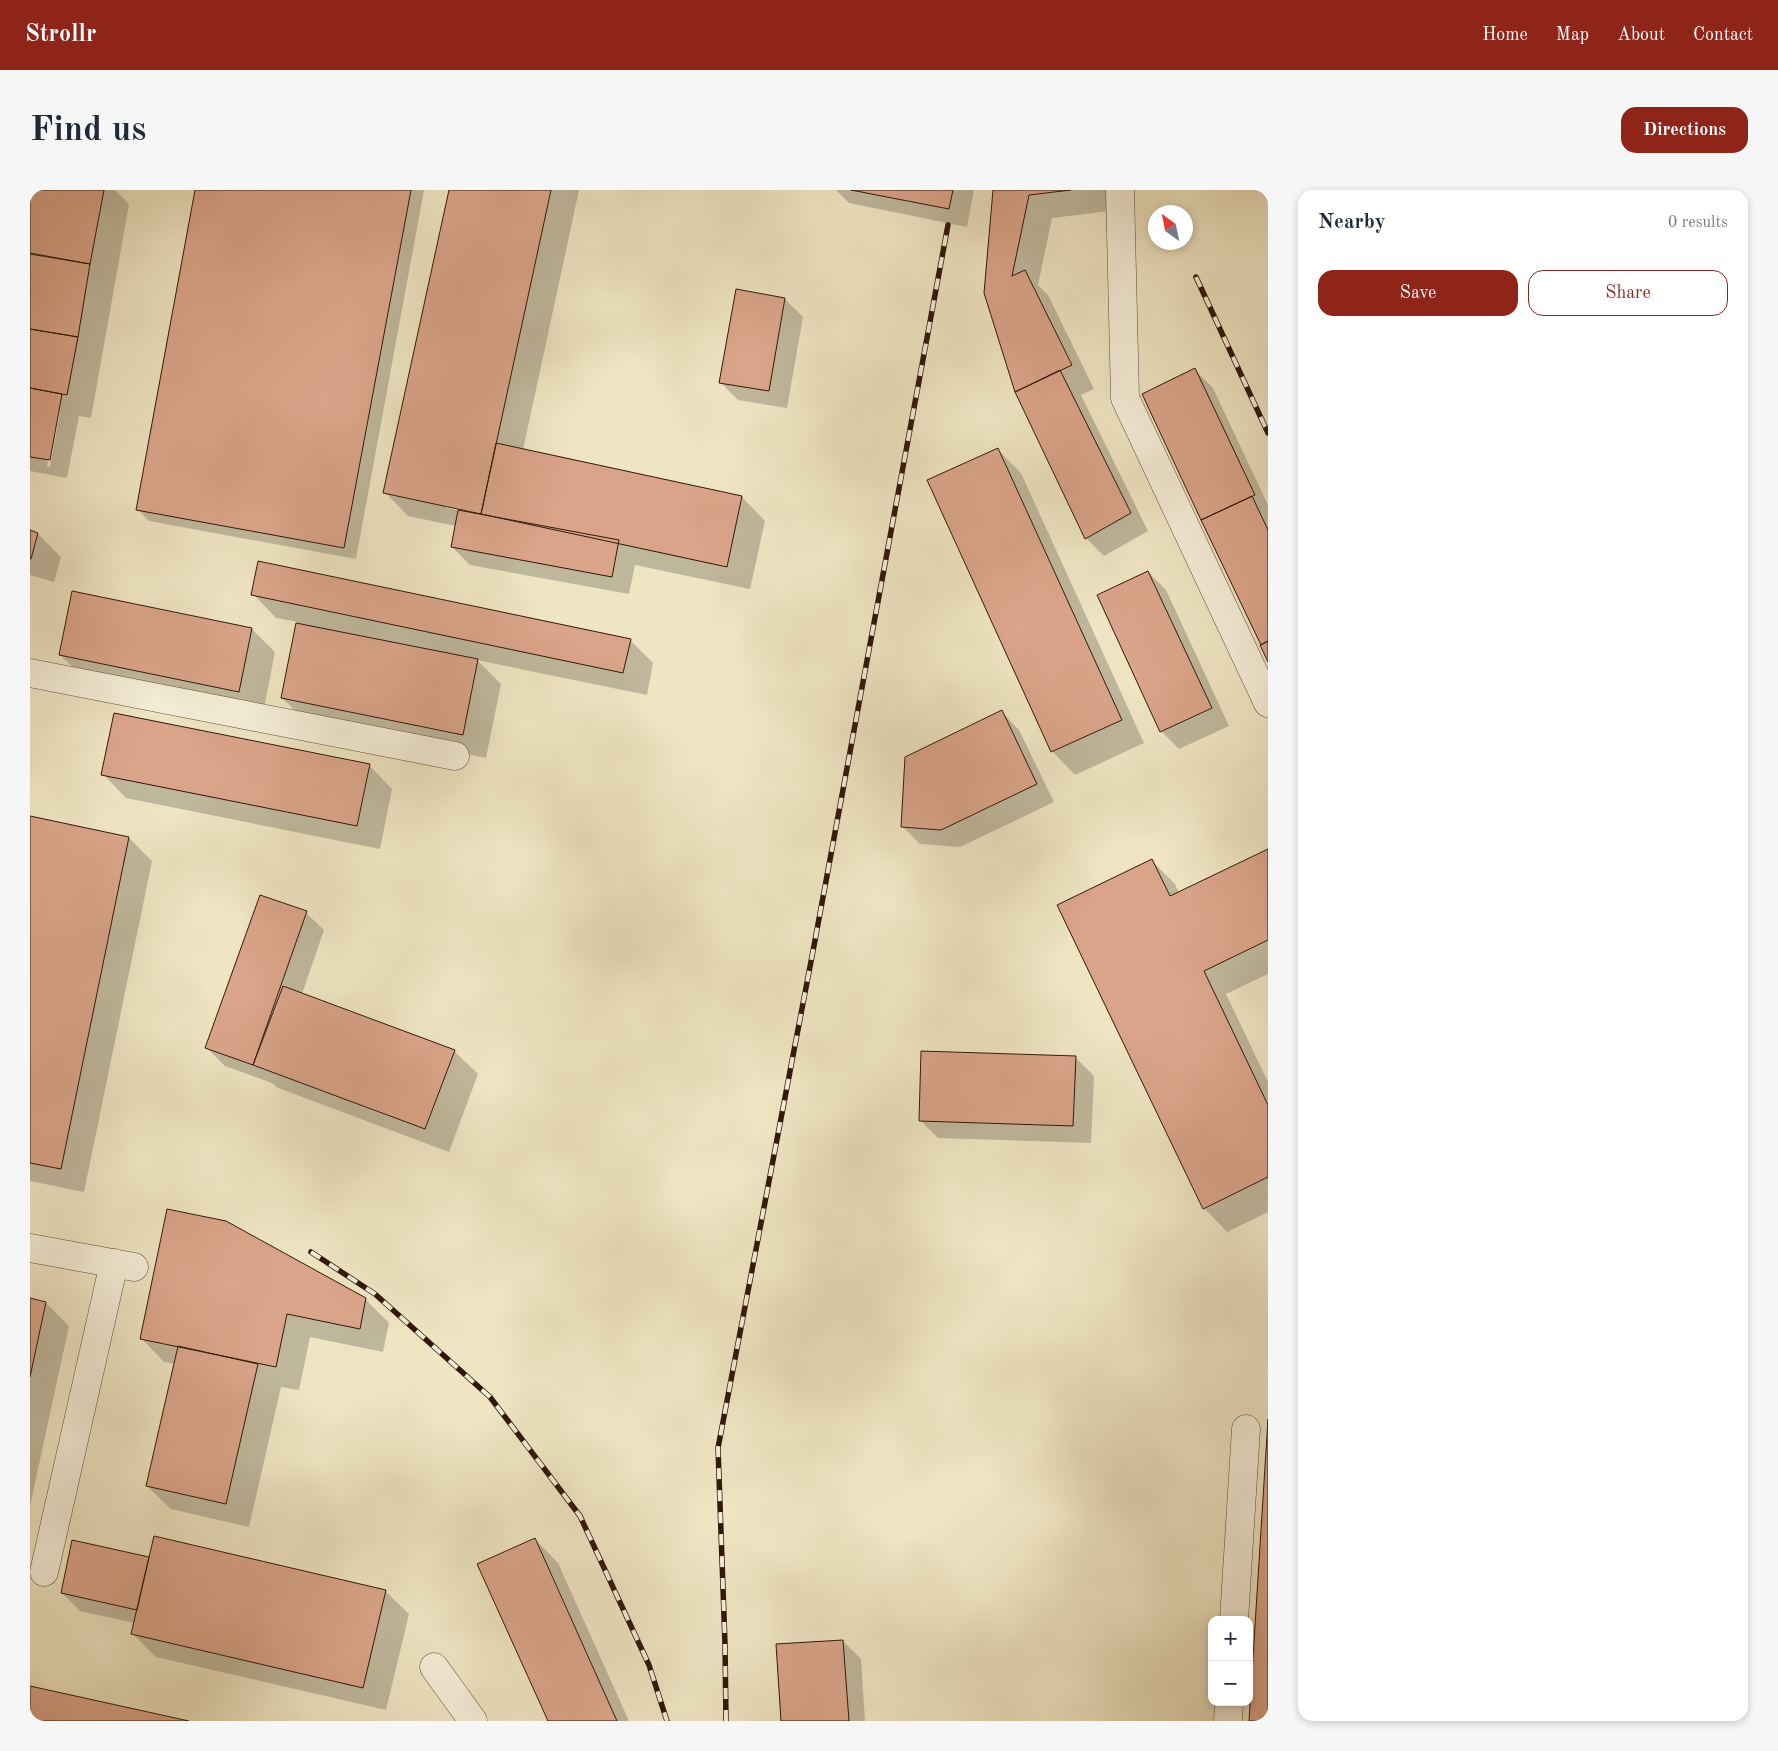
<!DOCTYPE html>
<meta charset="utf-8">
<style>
:root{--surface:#fff;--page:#f6f6f7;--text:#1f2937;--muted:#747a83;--line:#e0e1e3;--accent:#8f2418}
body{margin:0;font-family:"Old Standard TT",serif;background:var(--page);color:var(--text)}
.controls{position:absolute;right:15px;bottom:15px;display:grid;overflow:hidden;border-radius:10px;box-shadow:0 2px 8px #0003}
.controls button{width:45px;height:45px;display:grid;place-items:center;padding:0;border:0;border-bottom:1px solid var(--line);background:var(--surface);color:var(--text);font:25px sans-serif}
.compass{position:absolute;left:1118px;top:15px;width:45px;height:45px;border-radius:50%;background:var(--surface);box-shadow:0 2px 8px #0003;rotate:327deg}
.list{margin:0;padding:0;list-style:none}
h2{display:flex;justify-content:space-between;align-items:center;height:65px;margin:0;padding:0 20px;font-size:21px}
h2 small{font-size:16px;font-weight:400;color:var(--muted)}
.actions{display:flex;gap:10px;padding:15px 20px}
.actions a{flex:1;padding:11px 0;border:1px solid var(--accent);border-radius:15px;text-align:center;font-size:18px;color:var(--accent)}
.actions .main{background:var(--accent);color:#fff}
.map{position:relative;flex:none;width:1238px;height:1531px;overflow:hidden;border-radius:15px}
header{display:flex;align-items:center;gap:30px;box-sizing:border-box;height:70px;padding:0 25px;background:var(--accent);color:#fff}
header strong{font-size:24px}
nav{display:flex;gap:28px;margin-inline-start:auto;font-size:18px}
.intro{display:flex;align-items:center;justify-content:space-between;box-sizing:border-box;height:120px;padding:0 30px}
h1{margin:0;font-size:35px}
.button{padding:12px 22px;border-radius:15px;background:var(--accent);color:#fff;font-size:18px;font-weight:700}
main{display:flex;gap:30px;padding:0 30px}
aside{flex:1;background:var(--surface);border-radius:15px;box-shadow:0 2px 8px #0003}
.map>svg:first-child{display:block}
.shadow{fill:#0003;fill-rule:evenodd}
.building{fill:#daa48a;stroke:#311709}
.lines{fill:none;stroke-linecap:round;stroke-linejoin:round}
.minor-casing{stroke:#604a38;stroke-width:29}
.minor{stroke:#f5eed8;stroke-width:28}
.rail-casing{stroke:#311709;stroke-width:5.5}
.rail{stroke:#f5eed8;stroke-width:4;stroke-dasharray:11;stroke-linecap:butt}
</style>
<header>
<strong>Strollr</strong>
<nav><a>Home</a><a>Map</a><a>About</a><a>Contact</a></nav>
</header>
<div class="intro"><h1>Find us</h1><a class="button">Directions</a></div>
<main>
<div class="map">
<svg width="1238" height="1531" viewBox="0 0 1238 1531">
<rect width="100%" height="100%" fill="#efe5c3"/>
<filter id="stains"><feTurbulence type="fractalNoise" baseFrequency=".004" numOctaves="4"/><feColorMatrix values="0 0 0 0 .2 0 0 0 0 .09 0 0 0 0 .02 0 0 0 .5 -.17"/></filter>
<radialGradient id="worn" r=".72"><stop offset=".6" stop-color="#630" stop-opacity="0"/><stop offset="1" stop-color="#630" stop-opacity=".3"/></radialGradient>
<path class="shadow" d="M0,0h85l14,14 -38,214 -12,-2 -12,62 -37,-7zM27,222h3l-10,55 -3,-1z
M166,0h228l-68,369 -207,-38 -12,-12z
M421,0h128l-56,260 219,47 23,24 -15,68 -115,-24 -6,29 -159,-29 -18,-18 4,-21 -48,-10 -23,-24zM417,315l163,38 -164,-35z
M806,0h138l-7,37 -118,-24z
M965,0h123v20l-66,8 -14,67 10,10 46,94 -13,6 67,136 -44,25 -18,-18 -70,-146z
M707,100l48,9 18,18 -16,91 -49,-8 -18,-18z
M1165,180l18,18 55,117v153l-125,-264z
M968,260l23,23 123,270 -69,32 -23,-24z
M0,342l8,2 23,23 -7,25 -24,-7z
M1118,382l18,18 63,136 -50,23 -18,-18z
M223,404l377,46 23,23 -6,32 -170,-35 24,24 -15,74 -180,-37 -24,-23 16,-76 -22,-4z
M222,439l23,23 -12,62 -179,-36 -24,-23z
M972,522l17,18 35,72 -94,45 -40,-3 -18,-18z
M339,575l23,24 -12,60 -254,-51 -23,-24z
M0,627l99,21 23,23 -68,331 -54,-11z
M1238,660v124l-42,20 42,88v130l-41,20 -23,-24 -52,-347 23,23 4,9z
M276,723l18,17 -22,64 152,57 24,23 -29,78 -171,-64 -6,-5 -47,-17 -18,-18z
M1046,868l18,18 -3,67 -153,-5 -18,-18z
M335,1109l24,24 -6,29 -73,-15 -11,53 -18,-3 -32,140 -78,-18 -24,-23 28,-122 -11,-2 -23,-24z
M0,1110l16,3 23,23 -39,180z
M505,1349l23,24 71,158h-80z
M43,1352l76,17 236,32 24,23 -23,96 -230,-53 -24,-24 3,-10 -55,-12 -18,-18z
M813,1451l18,18 4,62h-82z"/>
<path class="building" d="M0,0h74l-14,74 -60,-11z
M165,0h216l-67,358 -208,-38z
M419,0h102l-70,324 -98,-21z
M821,0h102l-4,19z
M963,0h78l-42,5 -17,81 13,-6 47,95 -57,27 -31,-99z
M0,64l60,10 -12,73 -48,-8z
M706,99l49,9 -16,93 -50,-8z
M0,139l48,8 -11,58 -37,-7z
M1165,178l60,127 -54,25 -59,-126z
M1030,180l71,143 -46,26 -70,-147z
M0,198l32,6 -12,66 -20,-3z
M466,253l246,53 -15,71 -246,-53z
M968,258l124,272 -71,32 -124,-272z
M1222,306l16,34v111l-7,4 -60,-125z
M428,320l161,30 -7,37 -161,-30z
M0,340l8,3 -7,26h-1z
M228,371l373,78 -8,34 -372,-78z
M1118,381l64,137 -52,24 -63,-137z
M42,401l180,37 -13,64 -180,-37z
M266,433l182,36 -15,76 -182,-37z
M1238,451v21l-8,-17z
M972,520l35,74 -96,46 -40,-3 4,-70z
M84,523l256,51 -13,62 -256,-51z
M0,626l99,21 -68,332 -31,-6z
M1238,659v91l-64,31 64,134v72l-65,32 -146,-304 95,-46 18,37z
M230,705l47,16 -54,154 -48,-17z
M253,796l172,64 -30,79 -172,-64z
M891,861l155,5 -3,70 -154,-5z
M137,1019l59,12 140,77 -6,31 -73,-15 -11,53 -136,-28z
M0,1108l16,4 -16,75z
M148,1156l80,18 -32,140 -80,-18z
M1238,1229v302h-19z
M124,1346l232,54 -23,98 -232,-54z
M505,1348l82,183h-69l-71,-157z
M42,1350l77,17 -12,53 -76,-17z
M813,1450l6,81h-68l-5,-77z
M0,1496l159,35h-159z"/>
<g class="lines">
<g class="minor-casing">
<path id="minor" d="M1090,0l5,208 143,305
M0,483l425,83
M0,1058l104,19
M14,1382l70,-309
M1204,1430l12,-191
M404,1477l39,54
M1198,1531l1,-19"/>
</g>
<use href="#minor" class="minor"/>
<g class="rail-casing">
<path id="rail" d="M1166,87l72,156
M281,1062l64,42 115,103 90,119 69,149 18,56
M696,1531l-1,-77 -7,-196 95,-497 135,-726"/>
</g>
<use href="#rail" class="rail"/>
</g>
<rect width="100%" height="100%" filter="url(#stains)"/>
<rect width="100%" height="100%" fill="url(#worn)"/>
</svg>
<div class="controls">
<button>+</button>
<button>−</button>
</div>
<svg class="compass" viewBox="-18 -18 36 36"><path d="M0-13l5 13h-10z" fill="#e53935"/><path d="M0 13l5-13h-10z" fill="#747a83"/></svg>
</div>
<aside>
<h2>Nearby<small>0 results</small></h2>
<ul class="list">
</ul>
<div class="actions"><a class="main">Save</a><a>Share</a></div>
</aside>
</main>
